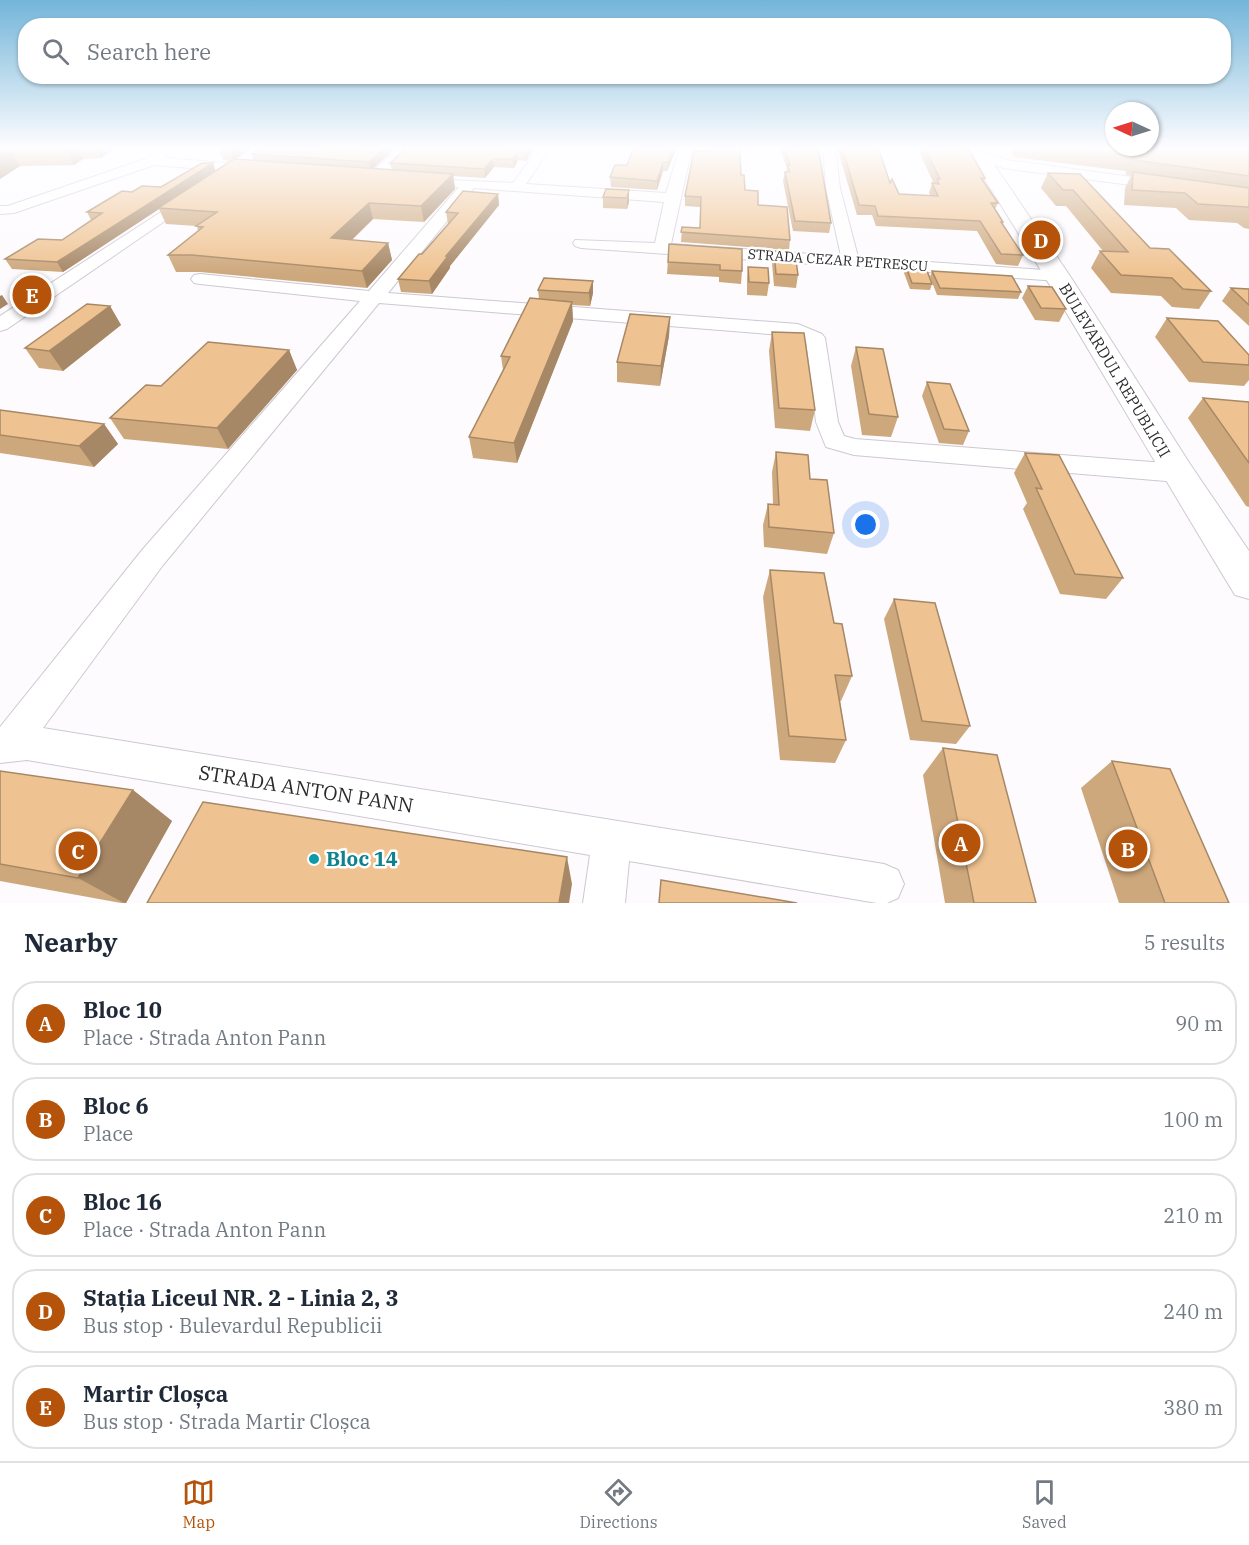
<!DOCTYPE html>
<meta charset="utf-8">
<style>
:root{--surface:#fff;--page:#f6f6f7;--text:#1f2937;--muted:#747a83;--line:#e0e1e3;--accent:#b45309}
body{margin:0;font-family:"IBM Plex Serif",serif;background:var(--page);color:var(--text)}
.compass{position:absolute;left:1105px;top:102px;width:54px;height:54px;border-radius:50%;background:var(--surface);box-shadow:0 2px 4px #0004;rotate:274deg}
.you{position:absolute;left:866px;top:525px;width:21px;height:21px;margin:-15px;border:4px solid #fff;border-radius:50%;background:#1a73e8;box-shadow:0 0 0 9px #1a73e833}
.badge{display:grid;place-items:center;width:39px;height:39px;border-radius:50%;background:var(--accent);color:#fff;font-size:20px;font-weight:700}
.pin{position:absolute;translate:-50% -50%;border:3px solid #fff;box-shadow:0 2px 6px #0006}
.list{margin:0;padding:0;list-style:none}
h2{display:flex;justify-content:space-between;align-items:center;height:78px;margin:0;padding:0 24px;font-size:26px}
h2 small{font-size:20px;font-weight:400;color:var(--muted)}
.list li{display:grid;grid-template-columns:39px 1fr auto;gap:18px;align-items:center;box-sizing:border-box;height:84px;margin:0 12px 12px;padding:0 12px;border:2px solid var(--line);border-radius:24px}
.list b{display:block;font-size:22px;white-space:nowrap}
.list p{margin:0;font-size:20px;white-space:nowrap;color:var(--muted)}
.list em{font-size:20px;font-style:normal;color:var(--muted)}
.icon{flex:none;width:33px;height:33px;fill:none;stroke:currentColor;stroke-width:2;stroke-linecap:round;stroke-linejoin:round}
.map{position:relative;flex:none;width:1249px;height:903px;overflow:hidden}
.search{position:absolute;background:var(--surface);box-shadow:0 2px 4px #0004;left:18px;right:18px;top:18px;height:66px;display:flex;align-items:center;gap:15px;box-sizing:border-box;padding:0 21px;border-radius:24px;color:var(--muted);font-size:22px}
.sheet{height:558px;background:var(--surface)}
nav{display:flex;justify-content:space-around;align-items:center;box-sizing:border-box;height:84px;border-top:2px solid var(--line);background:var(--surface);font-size:16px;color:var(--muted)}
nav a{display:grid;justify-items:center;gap:3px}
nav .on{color:var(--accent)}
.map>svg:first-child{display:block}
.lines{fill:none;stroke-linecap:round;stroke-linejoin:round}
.street-casing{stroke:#cec8d2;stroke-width:2}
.secondary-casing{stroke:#cec8d2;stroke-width:2}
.street{fill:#fff;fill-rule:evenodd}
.secondary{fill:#fff;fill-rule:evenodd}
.wall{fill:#cea87d}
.shaded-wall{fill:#a78866}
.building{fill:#efc391;stroke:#a78866;stroke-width:1.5}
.culture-dot{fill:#0f9aa8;stroke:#fff;stroke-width:2}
.labels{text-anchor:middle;stroke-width:5;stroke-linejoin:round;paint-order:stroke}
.far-street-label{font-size:14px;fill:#2b292c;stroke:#fff}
.street-label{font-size:16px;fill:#2b292c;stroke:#fff}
.near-street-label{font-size:20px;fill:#2b292c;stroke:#fff}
.near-culture-label{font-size:20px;font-weight:bold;fill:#0d838f;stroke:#fff;text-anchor:start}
</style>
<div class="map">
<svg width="1249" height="903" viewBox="0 0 1249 903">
<rect width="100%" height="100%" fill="#fdfbfe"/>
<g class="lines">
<g class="street-casing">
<path id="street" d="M160,147h14l-10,11 89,7 7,4 -7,4 -99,-8 -140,48 -14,1v-8h8l140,-48z
M400,147h14l-34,33h-10l-2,-3 2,-3z
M539,147h12l-25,37 140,9 14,-46h12l-21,97 170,12 -15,-68 -3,-41h12l5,41 18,69 200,14 6,1 3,4 -3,4 -6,1 -477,-33 -6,-2 -2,-3 2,-3 80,3 9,-41 -190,-14 -86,105 410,31 24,10 3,4 13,84 6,14 11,3 323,25 9,3 3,6 -3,6 -9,3 -324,-27 -28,-8 -10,-25 -10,-81 -12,-5 -415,-33 -216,262 -120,163 841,136 14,6 6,14 -6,14 -11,5h-10l-248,-42 -4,42h-42l7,-48 -563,-95 -27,3v-36l143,-178 217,-248 -160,-17 -6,-1 -3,-4 3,-4 6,-1 169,17 90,-104 -9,-1 -2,-3 2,-3 63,3z
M986,152l20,8 155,21 7,4 -7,4 -158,-21 -22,-9 -1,-3 1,-3z
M189,194l7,4 -2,3 -187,128 -7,2v-15z"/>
</g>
<g class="secondary-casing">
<path id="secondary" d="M980,152l6,1 84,123 120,188 59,87v48l-14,-4c-89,-146 -173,-294 -264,-438l3,-4z"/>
</g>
<use href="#street" class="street"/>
<use href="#secondary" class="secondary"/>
</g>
<path class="wall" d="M0,147h116l-15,11 -18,1 -9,6 -54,1 -20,13z
M227,147h26l-17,12 18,1 -2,-6 105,-4 4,-3h35l-22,21 18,2 -2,-7 145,-16 -9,14 -8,-1 -4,8 -20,-1 -9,11 -32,-2 2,13 -31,33 -51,-3 -21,21 36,3 4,17 -25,28 -167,-16h-24l-8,-17 30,-24 -1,-5 -31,-2 -7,-15 -96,63 -51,-3 -7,-10 57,-19 29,-20 -4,-8 45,-20 29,-5 55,-17 15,-9 -8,-1 -3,-8z
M634,147h43l-10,24h-4l-6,19 -46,-3 -1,-10 17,-12z
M779,147h39l13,76 -2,10 -36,-2 -10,-50 2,-9h1l1,-4z
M837,147h41l12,36 9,11 32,2 -2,-3 3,-10 2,1 -17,-37h38l30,31 -1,3 14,22 -3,6 8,13 -1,2 21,31 -5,11 -22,-2 -19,-33 -101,-5 -4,-11h-15z
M1011,147h238v82l-5,-1 -7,-5 -48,-3 -13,-12 -52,-3 1,-17 6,-12 -5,-1v-4l-113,-14z
M740,157l1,18 4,15 45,50 -1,10 -108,-8 1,-15 18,1v-21l-15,-1v-10z
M1048,173l32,1 70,74 61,43 -12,18 -27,-2 -11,-11 -50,-3 -20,-25 9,-17h3l-37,-45h-10l-15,-18z
M629,190v12l-2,7 -24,-1v-11z
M498,194l1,11 -49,61v2l-18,26 -31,-2 -3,-13 51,-55h-1l-2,-12z
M669,244l73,27 -1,13 -22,-2v-5l-52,-3z
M774,251l24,24 -2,13 -22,-2 -2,-23z
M748,267l21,16 -2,13 -20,-1v-16z
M906,267l26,17 -2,6 -20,-1 -6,-16z
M932,271l89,21 -3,7 -81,-4 -7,-18z
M593,281v12l-3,13 -18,-1 1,16 -56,142 -44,-5 -4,-21 34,-67 -2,-14 38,-57 -1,-9z
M1028,286l38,23 -7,13 -24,-2 -13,-22z
M1231,288l18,1v37l-27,-25z
M110,306l11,19 -58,46 -24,-3 -14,-20z
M670,317l-1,19 -9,50 -43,-4v-20z
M1167,318l82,37v25l-5,6 -55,-4 -34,-45z
M772,332l43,78 -5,21 -35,-3 -6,-77z
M856,347l42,70 -7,20 -29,-2 -11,-69z
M289,350l8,20 -69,79 -104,-10 -14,-21z
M927,382l42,49 -6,14 -24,-2 -17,-47z
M1203,398l46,4v105l-3,-1 -58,-88z
M0,410l104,14 14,20 -24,23 -94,-14z
M776,452l34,27 24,54 -7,21 -63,-7 -1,-22 5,-21h5l-1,-32z
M1025,453l98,125 -17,21 -46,-5 -37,-85 4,-6 -13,-30z
M770,570l64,53 18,53 -11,25h-1l6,39 -11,23 -55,-3 -17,-163z
M894,599l76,127 -14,18 -46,-4 -26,-121z
M943,748l93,155h-91l-22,-128z
M1112,761l117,142h-110l-38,-115z
M0,771l133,19 39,31 -46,82h-5l-121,-22z"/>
<path class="shaded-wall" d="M65,147h12l6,12 -9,6 -10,-17z
M96,147h20l-15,11z
M238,147h15l-20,14 -3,-9z
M386,147h10l-25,24 -2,-9z
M528,147h7l-9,14 -1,-9z
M674,147h3l-10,24 1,-9z
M9,149l11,17 -20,13v-25z
M517,152l1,8 -4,8 -1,-9z
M493,159l1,8 -9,11 -1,-9z
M663,162v9l-6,19v-9z
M213,163l3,9 -58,36 1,1 -96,63 -6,-10z
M453,174l2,15 -31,33 -3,-16z
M629,190v12l-2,7v-11z
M498,194l1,11 -49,61v2l-18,26 -3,-13 17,-25z
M369,203l4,16 -37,36 -5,-17z
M388,243l4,17 -25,28 -5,-17z
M593,281v12l-3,13 -1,-13z
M2,295l6,9 -8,5v-13z
M572,302l1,19 -56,142 -3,-20z
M110,306l11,19 -58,46 -14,-20z
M670,317l-1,19 -9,50 1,-20z
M289,350l8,20 -69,79 -11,-21z
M104,424l14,20 -24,23 -15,-21z
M133,790l39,31 -46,82h-2l-46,-25z
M567,857l5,27 -3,19h-10z"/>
<path class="building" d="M0,147h65l-56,2 -9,5z
M227,147h11l-8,5h-10z
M261,147h55l41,3 4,-3h25l-17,15 -117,-8z
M407,147h121l-3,5h-8l-4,7h-20l-9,10 -94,-6z
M634,147h40l-6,15h-5l-6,19 -47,-4 5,-12h12z
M712,147h29l-1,6 1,22h3l1,15 13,1v14l29,2 3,33 -109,-8 1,-5 18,1 1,-31 -16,-1 9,-45h17z
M784,147h34l13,76 -36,-2 -10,-49h5l-3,-7h3z
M842,147h36l12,36 2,-4 7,15 39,2 -6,-13 7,1 -2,-5h3l-16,-32h31l14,3 16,28h-4l17,25h-7l12,19h-2l22,33 -22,-1 -21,-33 -102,-5 -3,-10 -16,-1z
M1056,147h193v29l-115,-16v-4z
M234,159l219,15 -32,32 -52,-3 -38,35 57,5 -26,28 -170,-16h-24l35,-28 -7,-1 21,-14 -59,-4z
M202,163h11l-156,99 -52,-3 33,-20 24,1 40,-27 -15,-1 35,-21 10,1 10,-6 19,1z
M1133,172l116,16v20l-2,-1 -49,-3 -13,-11 -53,-3z
M1048,173l32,1 70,74 19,1 42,42 -28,-2 -11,-11 -51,-3 -21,-24 28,1 -55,-62h-10z
M606,189l23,1 -2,8 -24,-1z
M463,191l35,3 -52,62h2l-19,25 -31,-2 21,-25h3l36,-41 -12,-1z
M669,244l73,5v22l-22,-1v-5l-52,-3z
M774,251l21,2 3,22 -22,-1z
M748,267l20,1 1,15 -20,-1z
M906,267l20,1 6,16 -20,-1z
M932,271l80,5 9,16 -81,-4z
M544,278l49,3 -4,12 -51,-3z
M1028,286l24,1 14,22 -25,-1z
M1231,288l18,1v16z
M530,298l42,4 -58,141 -45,-6 41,-80 -9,-1z
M87,304l23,2 -61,45 -24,-3z
M630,314l40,3 -9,49 -44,-4z
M1167,318l51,3 31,34v10l-46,-3z
M772,332l32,1 11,77 -36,-2z
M208,342l81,8 -72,78 -107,-10 36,-33 15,1z
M856,347l27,2 15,68 -29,-3z
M927,382l23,2 19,47 -25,-2z
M1203,398l46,4v61z
M0,410l104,14 -25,22 -79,-11z
M776,452l32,3 2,24 17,1 7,53 -65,-6 -1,-23 11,1z
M1025,453l34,2 64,123 -48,-4 -39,-86 6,1z
M770,570l54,3 10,50 8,1 10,52 -17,-1 11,65 -57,-4z
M894,599l41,4 35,123 -48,-5z
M943,748l54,7 39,148h-62z
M1112,761l58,8 59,134h-64z
M0,771l133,19 -55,88 -78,-14z
M203,802l364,55 -8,46h-412z
M661,880l136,23h-138z"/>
<linearGradient id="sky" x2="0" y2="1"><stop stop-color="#73b5d9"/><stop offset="0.54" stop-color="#fefdff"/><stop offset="1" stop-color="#fefdff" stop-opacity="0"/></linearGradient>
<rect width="1249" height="274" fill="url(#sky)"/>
<circle class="culture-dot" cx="314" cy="859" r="6"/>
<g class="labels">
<g class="far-street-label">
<text transform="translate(838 260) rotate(4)" y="5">STRADA CEZAR PETRESCU</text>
</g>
<g class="street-label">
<text transform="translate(1115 370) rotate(59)" y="6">BULEVARDUL REPUBLICII</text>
</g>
<g class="near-street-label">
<text transform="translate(306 789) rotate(9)" y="7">STRADA ANTON PANN</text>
</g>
<g class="near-culture-label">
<text x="326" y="866">Bloc 14</text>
</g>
</g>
</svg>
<svg class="compass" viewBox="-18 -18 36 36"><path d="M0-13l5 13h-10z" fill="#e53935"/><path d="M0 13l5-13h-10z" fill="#747a83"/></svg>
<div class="you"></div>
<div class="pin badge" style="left:961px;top:843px">A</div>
<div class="pin badge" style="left:1128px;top:849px">B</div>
<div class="pin badge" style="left:78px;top:851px">C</div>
<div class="pin badge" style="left:1041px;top:240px">D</div>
<div class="pin badge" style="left:32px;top:295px">E</div>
<div class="search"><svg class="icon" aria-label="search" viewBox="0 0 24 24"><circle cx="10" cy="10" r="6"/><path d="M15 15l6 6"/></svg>Search here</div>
</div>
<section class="sheet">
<h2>Nearby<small>5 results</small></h2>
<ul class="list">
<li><span class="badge">A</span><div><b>Bloc 10</b><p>Place · Strada Anton Pann</p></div><em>90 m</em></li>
<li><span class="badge">B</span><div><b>Bloc 6</b><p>Place</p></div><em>100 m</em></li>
<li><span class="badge">C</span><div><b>Bloc 16</b><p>Place · Strada Anton Pann</p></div><em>210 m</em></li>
<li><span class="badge">D</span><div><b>Stația Liceul NR. 2 - Linia 2, 3</b><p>Bus stop · Bulevardul Republicii</p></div><em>240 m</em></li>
<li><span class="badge">E</span><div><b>Martir Cloșca</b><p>Bus stop · Strada Martir Cloșca</p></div><em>380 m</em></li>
</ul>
</section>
<nav>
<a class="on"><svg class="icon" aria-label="map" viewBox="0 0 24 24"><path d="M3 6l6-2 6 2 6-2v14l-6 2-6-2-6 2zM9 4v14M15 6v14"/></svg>Map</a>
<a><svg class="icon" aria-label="directions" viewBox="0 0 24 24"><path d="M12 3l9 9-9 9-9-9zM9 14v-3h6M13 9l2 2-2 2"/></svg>Directions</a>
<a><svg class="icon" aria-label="saved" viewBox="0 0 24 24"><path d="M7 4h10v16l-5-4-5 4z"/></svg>Saved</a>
</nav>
